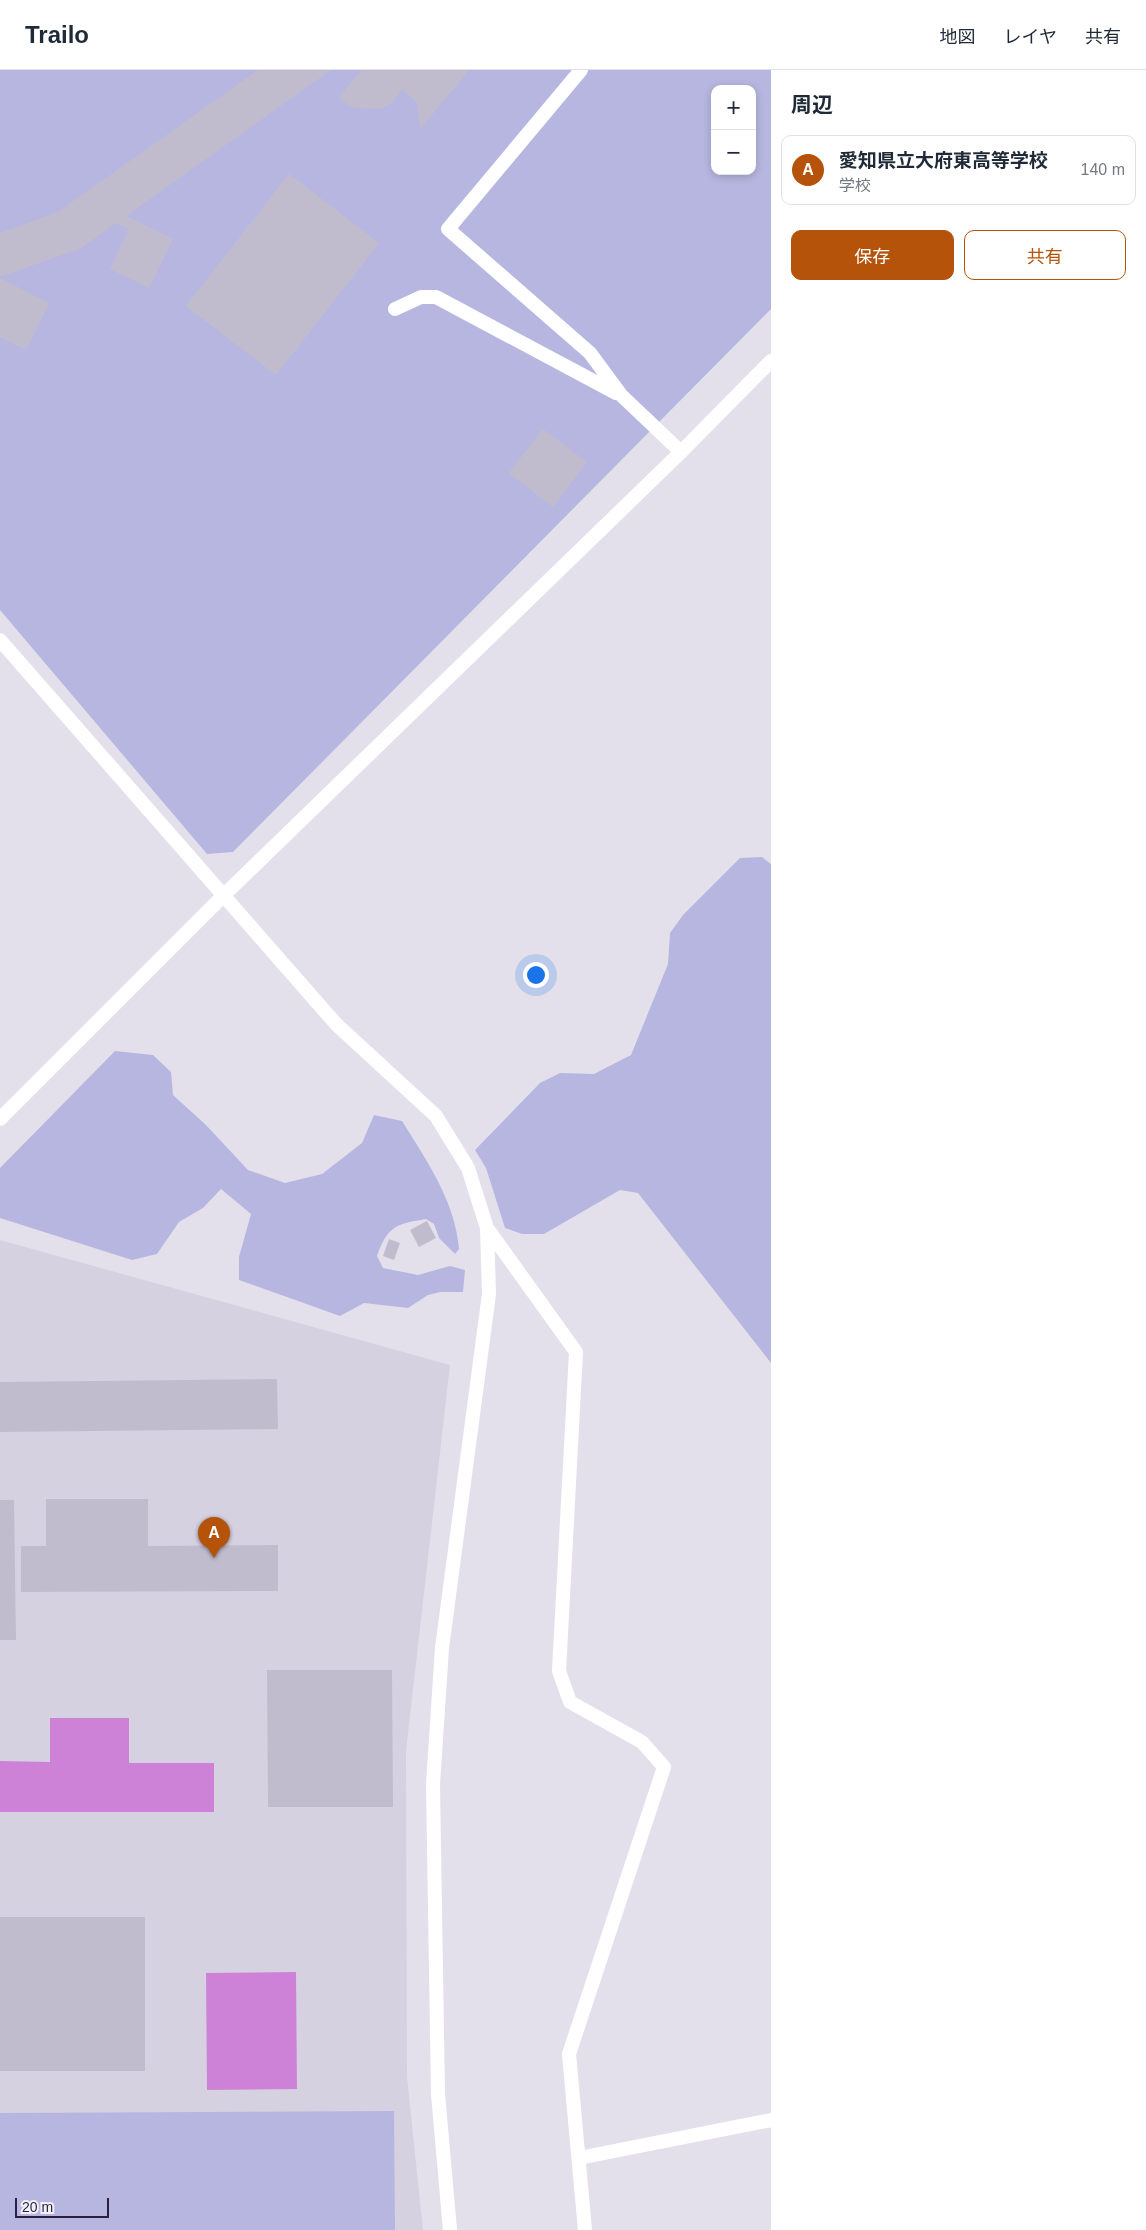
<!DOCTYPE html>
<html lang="ja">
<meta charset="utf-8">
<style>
:root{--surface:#fff;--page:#f6f6f7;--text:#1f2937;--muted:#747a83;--line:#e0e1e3;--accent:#b45309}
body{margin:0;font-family:Helvetica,"Noto Sans JP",sans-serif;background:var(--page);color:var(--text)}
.controls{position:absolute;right:15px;top:15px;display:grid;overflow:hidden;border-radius:10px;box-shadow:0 2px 8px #0003}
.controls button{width:45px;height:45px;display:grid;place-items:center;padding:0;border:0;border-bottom:1px solid var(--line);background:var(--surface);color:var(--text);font:25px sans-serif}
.scale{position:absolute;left:15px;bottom:12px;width:94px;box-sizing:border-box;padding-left:5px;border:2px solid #2e1f3e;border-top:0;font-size:14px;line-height:18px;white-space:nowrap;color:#2e1f3e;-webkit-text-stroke:4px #f2f1f9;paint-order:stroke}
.you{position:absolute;left:535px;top:904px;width:18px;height:18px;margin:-12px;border:4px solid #fff;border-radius:50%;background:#1a73e8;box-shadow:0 0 0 8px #1a73e833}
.badge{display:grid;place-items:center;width:32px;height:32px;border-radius:50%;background:var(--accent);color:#fff;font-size:16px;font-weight:700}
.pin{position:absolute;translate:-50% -41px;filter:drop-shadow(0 1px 2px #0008)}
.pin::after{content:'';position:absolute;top:26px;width:18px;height:15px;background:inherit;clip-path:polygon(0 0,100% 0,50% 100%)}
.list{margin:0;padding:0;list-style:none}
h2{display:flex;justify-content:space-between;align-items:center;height:65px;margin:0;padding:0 20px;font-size:21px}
h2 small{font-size:16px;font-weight:400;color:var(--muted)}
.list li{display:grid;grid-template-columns:32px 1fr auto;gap:15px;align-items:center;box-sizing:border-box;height:70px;margin:0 10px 10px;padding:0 10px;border:1px solid var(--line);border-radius:10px}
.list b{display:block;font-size:19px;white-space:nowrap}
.list p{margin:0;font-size:16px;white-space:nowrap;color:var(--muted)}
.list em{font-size:16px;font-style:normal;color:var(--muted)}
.actions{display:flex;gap:10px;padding:15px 20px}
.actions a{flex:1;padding:11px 0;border:1px solid var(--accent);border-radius:10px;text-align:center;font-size:18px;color:var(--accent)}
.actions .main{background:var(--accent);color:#fff}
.map{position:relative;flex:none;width:771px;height:2160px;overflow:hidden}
header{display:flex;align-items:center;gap:30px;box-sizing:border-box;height:70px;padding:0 25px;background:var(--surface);border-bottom:1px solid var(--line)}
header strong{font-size:24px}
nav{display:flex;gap:28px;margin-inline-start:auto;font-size:18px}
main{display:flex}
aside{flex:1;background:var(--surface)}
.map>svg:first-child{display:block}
.built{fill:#d6d1e0}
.green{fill:#b7b6e0;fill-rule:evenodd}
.water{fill:#ce82d7}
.building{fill:#c1bccd}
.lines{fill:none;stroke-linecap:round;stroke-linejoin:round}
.service{stroke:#fff;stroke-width:14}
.minor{stroke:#fff;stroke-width:14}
.tertiary{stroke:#fff;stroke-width:14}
</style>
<header>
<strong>Trailo</strong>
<nav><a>地図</a><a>レイヤ</a><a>共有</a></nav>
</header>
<main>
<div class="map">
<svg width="771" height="2160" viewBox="0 0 771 2160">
<rect width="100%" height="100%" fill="#e3e0ec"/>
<path class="built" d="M0,1170l450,125 -44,386 1,326 16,153h-423z"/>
<path class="green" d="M0,0h771v239l-538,543 -26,2 -207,-244zM715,19h37v82h-37z
M762,787l9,7v499l-133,-170 -18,-3 -76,44h-22l-17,-6 -19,-60 -11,-18 65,-67 20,-10 34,1 37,-19 37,-91 2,-31 13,-18 57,-57z
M115,981l38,4 18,17 2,23 33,30 42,45 37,13 37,-9 40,-31 12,-28 28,6c25,40 53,80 57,128l-4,5 -16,-16 -5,-14 -8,-5c-29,5 -38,6 -49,37l6,12 35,7 32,-9 15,4 -2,22h-23l-12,3 -20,13 -44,-5 -24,13 -101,-36v-23l12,-43 -30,-25 -18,19 -24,14 -22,32 -25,6 -132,-42v-50z
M394,2041l1,119h-395v-117z"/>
<path class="water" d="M50,1648h79v45h85v49h-214v-51l50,1z
M296,1902l1,117 -90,1 -1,-117z"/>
<path class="building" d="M258,0h73l-205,146 47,23 -24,49 -39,-19 19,-40 -13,-6 -35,25 -81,29v-44l58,-21z
M362,0h107l-49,59 -3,-27 -15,-12 -12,14 -9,5 -29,-1 -13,-11z
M289,104l90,69 -103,132 -90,-69z
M0,208l49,25 -23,47 -26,-13z
M543,359l44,33 -34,45 -44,-34z
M427,1151l9,17 -17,9 -9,-17z
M389,1169l11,4 -6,17 -11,-4z
M277,1309l1,50 -278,3v-50z
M46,1429h102v47l130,-1v46l-257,1v-46h25z
M0,1430h14l2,140h-16z
M267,1600h125l1,137h-125z
M0,1847h145v154h-145z"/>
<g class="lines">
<path class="service" d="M581,0l-133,159 142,124 31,42 60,57
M395,239l26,-12h15l180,96"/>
<path class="minor" d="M0,570l336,384 100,92 32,52 19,60 2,66 -47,354 -9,136 5,310 12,136
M487,1158l89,124 -17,319 11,31 72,40 22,25 -95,287 16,176
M579,2088l192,-38"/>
<path class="tertiary" d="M0,1049l224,-224 457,-443 90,-91"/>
</g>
</svg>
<div class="controls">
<button>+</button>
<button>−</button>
</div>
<div class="scale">20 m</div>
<div class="you"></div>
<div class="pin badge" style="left:214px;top:1488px">A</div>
</div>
<aside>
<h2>周辺<small></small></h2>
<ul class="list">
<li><span class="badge">A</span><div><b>愛知県立大府東高等学校</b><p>学校</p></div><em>140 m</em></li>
</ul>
<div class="actions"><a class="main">保存</a><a>共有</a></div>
</aside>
</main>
